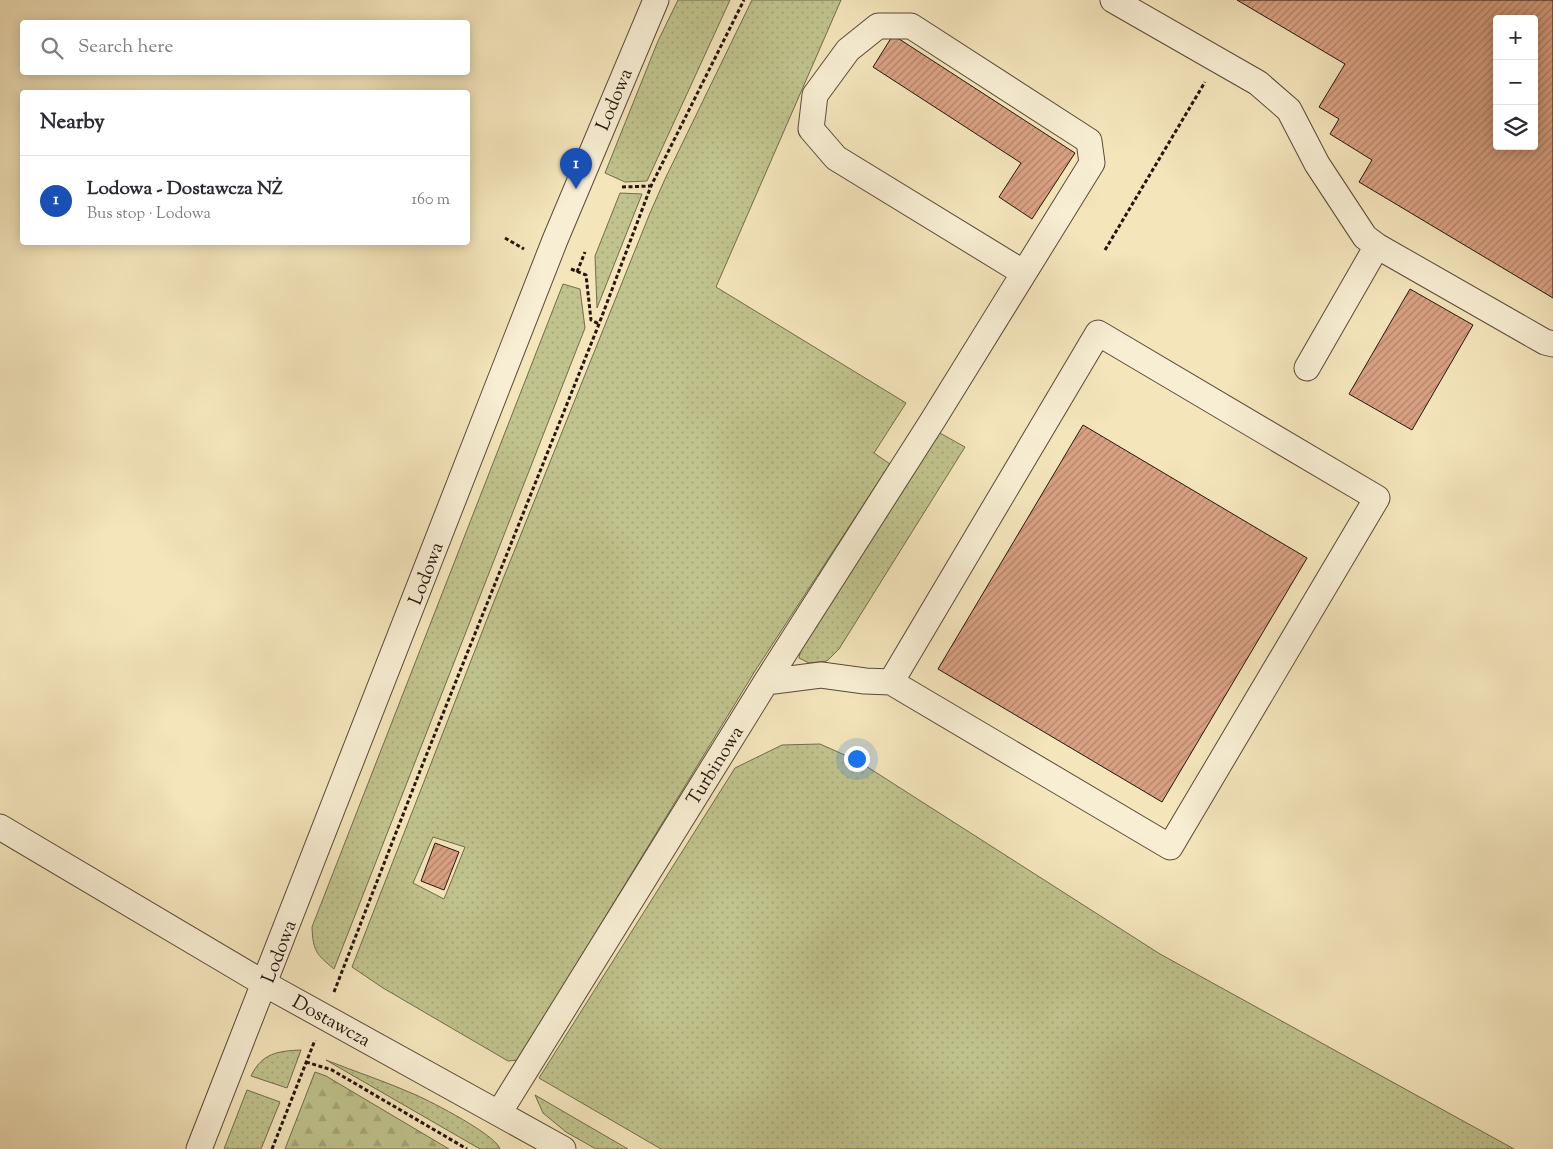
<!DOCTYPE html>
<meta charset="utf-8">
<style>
:root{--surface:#fff;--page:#f2f2f3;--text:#2b2b33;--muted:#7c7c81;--line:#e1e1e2;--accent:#d93025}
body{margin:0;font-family:"Sorts Mill Goudy",serif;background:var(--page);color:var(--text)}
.controls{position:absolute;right:15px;top:15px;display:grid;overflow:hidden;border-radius:5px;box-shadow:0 2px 12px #0003}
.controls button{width:45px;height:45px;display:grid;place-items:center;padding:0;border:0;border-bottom:1px solid var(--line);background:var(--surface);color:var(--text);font:25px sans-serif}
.you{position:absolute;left:856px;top:758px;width:18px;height:18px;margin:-12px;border:4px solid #fff;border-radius:50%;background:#1a73e8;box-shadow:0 0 0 8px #1a73e833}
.badge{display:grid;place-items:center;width:32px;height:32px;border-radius:50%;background:var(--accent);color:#fff;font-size:16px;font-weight:700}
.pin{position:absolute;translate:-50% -41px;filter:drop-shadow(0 1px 2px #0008)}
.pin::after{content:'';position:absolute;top:26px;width:18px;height:15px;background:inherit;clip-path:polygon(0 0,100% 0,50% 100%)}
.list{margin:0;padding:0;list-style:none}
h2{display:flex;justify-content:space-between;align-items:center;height:65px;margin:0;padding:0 20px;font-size:21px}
h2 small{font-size:16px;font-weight:400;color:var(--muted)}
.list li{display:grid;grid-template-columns:32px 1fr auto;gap:15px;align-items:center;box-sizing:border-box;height:90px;padding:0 20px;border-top:1px solid var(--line)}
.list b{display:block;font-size:19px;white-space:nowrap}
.list p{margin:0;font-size:16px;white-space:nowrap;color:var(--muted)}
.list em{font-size:16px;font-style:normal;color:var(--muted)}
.icon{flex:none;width:28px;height:28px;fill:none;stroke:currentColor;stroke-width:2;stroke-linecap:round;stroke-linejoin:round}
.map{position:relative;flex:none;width:1553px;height:1149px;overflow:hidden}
.search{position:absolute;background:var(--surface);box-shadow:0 2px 12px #0003;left:20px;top:20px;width:450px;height:55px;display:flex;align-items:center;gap:12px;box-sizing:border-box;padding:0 18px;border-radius:5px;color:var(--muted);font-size:19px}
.panel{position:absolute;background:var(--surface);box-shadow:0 2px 12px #0003;left:20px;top:90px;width:450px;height:155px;border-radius:5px}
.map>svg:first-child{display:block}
.grass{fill:url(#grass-dots);stroke:#726c4d;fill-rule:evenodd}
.forest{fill:url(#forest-firs);stroke:#726c4d}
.building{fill:url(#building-hatch);stroke:#25150d;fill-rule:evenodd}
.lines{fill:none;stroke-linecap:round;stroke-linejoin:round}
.minor-casing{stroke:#594938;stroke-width:27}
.path{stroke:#25150d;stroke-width:3;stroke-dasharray:4 2.5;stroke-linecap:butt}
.minor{stroke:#f8eed3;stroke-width:25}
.labels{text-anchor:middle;stroke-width:5;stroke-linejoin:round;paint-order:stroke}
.street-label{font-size:19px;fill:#25150d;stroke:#f8eed3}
</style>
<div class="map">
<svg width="1553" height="1149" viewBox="0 0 1553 1149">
<defs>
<pattern id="grass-dots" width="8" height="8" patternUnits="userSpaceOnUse" patternTransform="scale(1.25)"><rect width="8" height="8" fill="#c0c38d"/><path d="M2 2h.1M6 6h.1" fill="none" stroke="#a5a778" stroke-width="1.8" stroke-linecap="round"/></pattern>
<pattern id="forest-firs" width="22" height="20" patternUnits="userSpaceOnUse" patternTransform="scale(1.25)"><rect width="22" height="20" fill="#c0c38d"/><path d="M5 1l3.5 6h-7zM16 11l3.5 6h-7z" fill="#a5a778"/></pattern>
<pattern id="building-hatch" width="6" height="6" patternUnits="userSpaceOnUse" patternTransform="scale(1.25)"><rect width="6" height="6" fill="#d9a182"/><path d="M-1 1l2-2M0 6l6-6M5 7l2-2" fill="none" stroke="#b08269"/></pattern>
</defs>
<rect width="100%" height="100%" fill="#f4e5bb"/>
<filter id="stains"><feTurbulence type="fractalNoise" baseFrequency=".004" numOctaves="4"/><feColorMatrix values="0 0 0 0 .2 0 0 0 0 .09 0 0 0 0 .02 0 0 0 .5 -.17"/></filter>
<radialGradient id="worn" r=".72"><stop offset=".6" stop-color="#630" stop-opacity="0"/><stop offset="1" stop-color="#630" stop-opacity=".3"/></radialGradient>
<path class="grass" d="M678,0h52l-83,181 -22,1 -20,-9 53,-132z
M752,0h89l-125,287 190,116 -32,50 16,11 -135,207 -237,389 -10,1 -125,-73 -31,-21 141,-363 157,-391 15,-34zM433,837l32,10 -21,52 -31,-16z
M620,193l22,1 -45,114 -2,-52z
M563,284l17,5 5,39 -251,641c-18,-15 -21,-18 -22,-42z
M938,432l27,15 -126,202 -12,12 -18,2 -10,-5 2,-9z
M820,744l38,17 302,193 354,195h-853l-122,-71 196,-310 47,-23z
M301,1050l-14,38 -36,-12c11,-23 27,-25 50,-26z
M326,1060c30,12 61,22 90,35 16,7 80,40 84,54h-20z
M247,1090l33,12 -19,47h-37z
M535,1095l93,54h-32l-30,-17 -23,-19z"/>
<path class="forest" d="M315,1072l11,4 123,73h-164z"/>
<path class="building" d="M1237,0h316v298l-194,-116 13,-22 -42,-26 9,-15 -20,-12 26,-43zM1497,19h37v127h-37z
M893,35l182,118 -43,66 -33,-22 22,-34 -148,-96z
M1410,289l63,36 -61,105 -63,-36z
M1083,425l224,133 -145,244 -224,-133z
M435,843l24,9 -15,38 -23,-9z"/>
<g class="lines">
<g class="minor-casing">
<path id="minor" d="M1113,0l145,83 31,27 28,54 48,73 12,9 168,96 8,2
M1098,333l279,165 -207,349 -279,-165z
M1307,368l70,-122
M766,682l55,-7 44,6 26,1
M0,827l265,157 298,165
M499,1113l267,-431 167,-262 159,-257 -3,-22 -178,-115h-33l-30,24 -33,45 -4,34 25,29 188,115
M199,1149l356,-909 101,-240"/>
</g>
<path class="path" d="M622,187l29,-1
M505,238l19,11
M1105,250l100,-168
M571,269l15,6 5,45 8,4
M577,272l8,-20
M334,992l86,-221 179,-447 52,-138 93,-186
M306,1062l26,8 135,79
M272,1149l43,-109"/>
<use href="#minor" class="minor"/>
</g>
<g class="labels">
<g class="street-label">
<text transform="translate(613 99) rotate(-67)" y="7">Lodowa</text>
<text transform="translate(425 573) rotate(-69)" y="7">Lodowa</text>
<text transform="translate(714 765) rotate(-58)" y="7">Turbinowa</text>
<text transform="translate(278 951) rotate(-69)" y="7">Lodowa</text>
<text transform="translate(332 1020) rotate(29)" y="7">Dostawcza</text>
</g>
</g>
<rect width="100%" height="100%" filter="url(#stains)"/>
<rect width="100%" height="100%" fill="url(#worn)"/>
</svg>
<div class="controls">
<button>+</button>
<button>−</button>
<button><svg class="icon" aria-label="layers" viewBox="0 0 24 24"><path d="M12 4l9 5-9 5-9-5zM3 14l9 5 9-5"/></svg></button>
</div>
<div class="you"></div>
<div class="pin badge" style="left:576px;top:189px;background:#1a4fb4">1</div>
<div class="search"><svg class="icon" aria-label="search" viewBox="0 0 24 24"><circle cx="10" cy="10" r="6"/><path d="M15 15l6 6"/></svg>Search here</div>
<section class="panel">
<h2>Nearby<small></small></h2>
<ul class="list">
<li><span class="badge" style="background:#1a4fb4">1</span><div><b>Lodowa - Dostawcza NŻ</b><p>Bus stop · Lodowa</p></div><em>160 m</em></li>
</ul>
</section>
</div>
